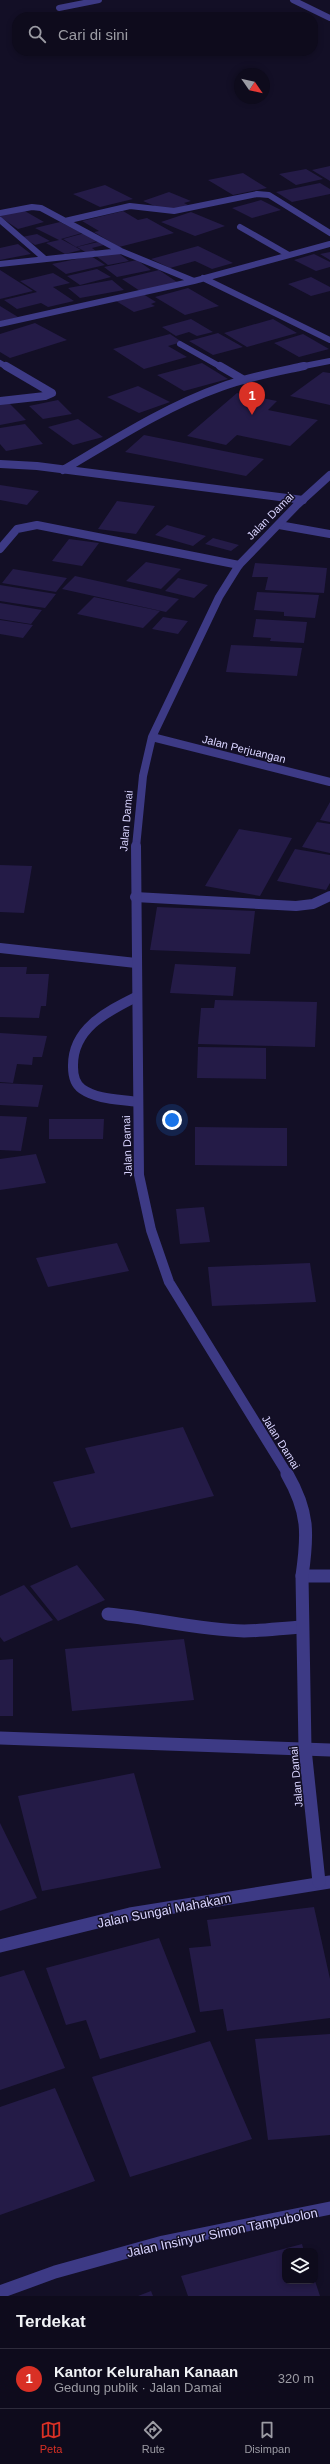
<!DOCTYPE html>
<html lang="id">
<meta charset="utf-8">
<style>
:root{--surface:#0e0b1c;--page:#1c1929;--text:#f1f3f6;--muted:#9b9ba3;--line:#2e2b3b;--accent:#d93025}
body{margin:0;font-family:Helvetica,sans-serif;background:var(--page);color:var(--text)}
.controls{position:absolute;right:12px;bottom:12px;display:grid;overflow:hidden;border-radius:8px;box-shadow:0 2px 6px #0003}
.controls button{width:36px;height:36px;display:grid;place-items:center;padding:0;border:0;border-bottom:1px solid var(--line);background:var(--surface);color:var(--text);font:20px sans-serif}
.compass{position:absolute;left:234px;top:68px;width:36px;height:36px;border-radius:50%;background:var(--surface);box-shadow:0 2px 6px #0003;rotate:124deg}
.you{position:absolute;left:172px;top:1120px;width:14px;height:14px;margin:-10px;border:3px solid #fff;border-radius:50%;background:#1a73e8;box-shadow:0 0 0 6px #1a73e833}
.badge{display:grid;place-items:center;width:26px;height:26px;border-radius:50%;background:var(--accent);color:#fff;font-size:13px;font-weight:700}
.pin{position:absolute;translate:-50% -33px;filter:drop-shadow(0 1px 2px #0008)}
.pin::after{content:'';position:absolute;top:21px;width:14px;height:12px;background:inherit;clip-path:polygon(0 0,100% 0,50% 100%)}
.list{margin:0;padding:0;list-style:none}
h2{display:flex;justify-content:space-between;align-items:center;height:52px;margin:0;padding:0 16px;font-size:17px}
h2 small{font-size:13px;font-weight:400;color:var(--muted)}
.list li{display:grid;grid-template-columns:26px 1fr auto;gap:12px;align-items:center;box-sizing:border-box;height:60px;padding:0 16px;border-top:1px solid var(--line)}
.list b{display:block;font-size:15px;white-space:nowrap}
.list p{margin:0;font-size:13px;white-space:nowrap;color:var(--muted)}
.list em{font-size:13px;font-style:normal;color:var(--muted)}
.icon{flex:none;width:22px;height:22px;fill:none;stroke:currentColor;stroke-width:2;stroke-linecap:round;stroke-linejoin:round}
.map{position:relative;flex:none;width:330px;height:2296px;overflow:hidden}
.search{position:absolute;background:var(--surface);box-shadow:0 2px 6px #0003;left:12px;right:12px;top:12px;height:44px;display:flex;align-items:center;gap:10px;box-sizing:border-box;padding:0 14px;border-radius:16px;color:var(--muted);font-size:15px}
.sheet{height:112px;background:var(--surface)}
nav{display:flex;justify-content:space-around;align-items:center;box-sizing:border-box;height:56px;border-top:1px solid var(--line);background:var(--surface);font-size:11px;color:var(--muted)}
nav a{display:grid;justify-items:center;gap:2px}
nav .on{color:var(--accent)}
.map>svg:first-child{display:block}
.building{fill:#241b47}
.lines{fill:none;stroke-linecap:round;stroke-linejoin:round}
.service{stroke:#3d3a85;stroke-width:13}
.minor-far3{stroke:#3d3a85;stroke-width:6}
.minor-far2{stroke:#3d3a85;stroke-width:8}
.minor-far1{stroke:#3d3a85;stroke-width:10}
.minor{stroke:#3d3a85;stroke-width:13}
.tertiary-far2{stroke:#3d3a85;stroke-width:8}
.tertiary-far1{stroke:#3d3a85;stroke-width:10}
.tertiary{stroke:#3d3a85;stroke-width:13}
.labels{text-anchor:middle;stroke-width:3;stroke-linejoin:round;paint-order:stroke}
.street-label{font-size:11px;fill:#d9d4ff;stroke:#130f26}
.near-street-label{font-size:13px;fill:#d9d4ff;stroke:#130f26}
</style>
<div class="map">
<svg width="330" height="2296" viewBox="0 0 330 2296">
<rect width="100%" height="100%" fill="#130f26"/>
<path class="building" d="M330,166v15l-18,-11z
M306,169l17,10 -27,6 -17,-11z
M243,173l24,15 -34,7 -25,-15z
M320,183l10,6v5l-38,8 -16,-10z
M105,185l28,14 -33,8 -27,-13z
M169,192l22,9 -7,2 4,2 -14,5h-10l-21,-9z
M261,200l20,10 -29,8 -20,-10z
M23,210l21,12 -26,7 -18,-12v-2z
M123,211l15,9 9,-2 27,15 -55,14 -25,-15 5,-1 -17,-10z
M191,212l34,14 -30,10 -34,-14z
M60,222l22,11 -21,6 20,11 -16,4 -19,-11 13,-3 -24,-12z
M85,233l13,8 -22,6 -13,-8z
M37,234l13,7 -15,4 -13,-8z
M98,242l6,3 -12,3 4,3 -9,2 -10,-6z
M18,244l13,10 -31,6v-12z
M198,246l35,17 -21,6 -17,-8 -25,7 -19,-9z
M117,252l12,9 -21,4 -12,-9z
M330,252v8l-10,-6z
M314,254l16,8v5l-14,4 -22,-11z
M91,256l14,9 -39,9 -14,-10z
M137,260l14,10 -34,7 -13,-10z
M97,269l14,8 -31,8 -13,-9z
M0,270l33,21 -33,8z
M159,270l18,12 -37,9 -18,-12z
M53,273l17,10 -17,4 21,14 -26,6 -7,-4 -24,6 -13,-9 33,-8 -17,-11z
M311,277l19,10v4l-19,5 -23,-12z
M112,280l12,10 -44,8 -12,-10z
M188,288l31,18 -34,9 -30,-18z
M143,294l13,8 -5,2 4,2 -21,6 -18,-11z
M0,306l18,11 -18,5z
M191,319l22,13 -16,4 -8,-4 -13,4 -14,-9z
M273,319l24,14 -50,14 -23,-14z
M35,323l32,17 -57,18 -10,-6v-18z
M218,333l25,14 -30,8 -24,-14z
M170,334l12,8 -14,4 19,11 -43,12 -31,-20z
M303,334l26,15 -30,8 -25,-14z
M202,363l26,16 -44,12 -27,-16z
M323,372l7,1v32l-40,-9z
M138,386l32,16 -31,11 -32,-16z
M237,393l40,8 -9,9 50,10 -28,26 -53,-11 -11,10 -39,-9z
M58,400l14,14 -29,5 -14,-13z
M8,402l18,18 -26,5v-21z
M78,419l25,18 -30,8 -25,-18z
M25,424l18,20 -37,7 -6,-7v-16z
M144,435l120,24 -18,17 -121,-24z
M0,485l39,6 -12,14 -27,-5z
M117,501l38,5 -19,28 -38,-5z
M167,525l39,11 -13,10 -38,-11z
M213,538l26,7 -8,6 -26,-7z
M69,539l30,4 -17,23 -30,-5z
M146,562l35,7 -20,20 -35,-8z
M255,563l72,5 -3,25 -59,-3 3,-13h-16z
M13,569l54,9 -11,14 -54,-9z
M75,576l104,23 -13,13 -104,-23z
M178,578l30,7 -14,13 -29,-7z
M0,585l56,9 -11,14 -45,-7z
M257,592l62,3 -4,23 -31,-2v-4l-30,-2z
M94,597l66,14 -17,17 -66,-14z
M0,603l42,7 -11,14 -31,-5z
M163,617l25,4 -10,13 -26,-5z
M256,619l51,3 -3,21 -34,-2 1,-3 -18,-1z
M0,620l33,5 -10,13 -23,-4z
M231,645l71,3 -5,28 -71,-4z
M330,802v20l-10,-2z
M317,822l13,2v29l-28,-6z
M239,829l53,9 -32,58 -55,-10z
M295,849l35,6v28l-4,7 -49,-9z
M0,865l32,1 -8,47 -24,-1z
M157,907l98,4 -5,43 -100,-4z
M175,964l61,3 -3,29 -63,-3z
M0,967h27l-1,7h23l-3,32h-5l-2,12 -39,-1z
M215,1000l102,2 -2,45 -117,-3 3,-36h13z
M0,1033l47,3 -5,21h-9l-1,8 -15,-1 -4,19 -13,-1z
M198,1047l68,1v31l-69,-1z
M0,1083l43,2 -5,22 -38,-2z
M0,1116l27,1 -6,34 -21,-1z
M49,1119h55l-1,20h-54z
M195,1127l92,1v38l-92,-1z
M36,1154l10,29 -46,7v-31z
M204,1207l6,35 -30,2 -4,-35z
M117,1243l12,28 -81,16 -12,-29z
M310,1263l6,39 -104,4 -4,-39z
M183,1427l31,69 -143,32 -18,-46 42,-9 -10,-25z
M77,1565l28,35 -47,21 -28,-35z
M24,1585l29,35 -49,22 -4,-5v-41z
M184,1639l10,61 -122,11 -7,-62z
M13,1659v57h-13v-56z
M134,1773l27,95 -119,23 -24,-95z
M0,1823l37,75 -37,13z
M314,1907l16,72v39l-103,13 -4,-22 -23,3 -11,-64 22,-2 -4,-26z
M159,1938l37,94 -96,27 -14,-39 -20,5 -20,-57z
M24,1970l41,98 -65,22v-113z
M330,2034v101l-62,5 -13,-101z
M210,2041l42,98 -122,38 -38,-100z
M55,2088l40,93 -95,34v-108z
M302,2244l2,7h-19v30h30l5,15h-132l-7,-20z
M151,2291l2,5h-15z"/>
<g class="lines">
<path class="service" d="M302,1576h28"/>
<path class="minor-far3" d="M293,0l37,18
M59,8l40,-8
M0,213l32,-6 9,1 80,43 73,30
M0,220l45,39
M65,221l65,-15 44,5 83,-17 12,1 61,38
M240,227l49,28
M0,264l121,-13
M203,278l127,62
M0,324l194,-43 136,-37
M180,344l41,23
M0,363l7,4
M299,367l31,-6"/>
<path class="minor-far2" d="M220,366l24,14
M0,401l45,-5 7,-3 -46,-27
M0,464l37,2 266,34
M63,470c51,-30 102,-63 158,-83 27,-10 55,-15 83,-21
M279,525l51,9
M0,549l17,-20 20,-4 202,40"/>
<path class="minor-far1" d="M135,897l161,9 17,-2 17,-8
M0,948l136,15
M136,997c-30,15 -64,32 -63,70 0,8 2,17 9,22 16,11 38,10 56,13"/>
<path class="minor" d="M108,1614c46,4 90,16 136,17 19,0 39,-3 58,-4
M0,1738l330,12
M0,1946l130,-32 200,-32"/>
<path class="tertiary-far2" d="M152,737l178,45
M136,847l7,-71 9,-39 67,-140 20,-32 58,-60 33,-30"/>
<path class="tertiary-far1" d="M136,846l3,329 12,55 18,52 119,193"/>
<path class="tertiary" d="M287,1474c22,38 21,60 15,102l3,173 14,133
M0,2292l55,-20 108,-30 167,-34"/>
</g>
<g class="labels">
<g class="street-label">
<text transform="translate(270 516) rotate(-45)" y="4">Jalan Damai</text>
<text transform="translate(244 749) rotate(14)" y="4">Jalan Perjuangan</text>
<text transform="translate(126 821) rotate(-85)" y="4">Jalan Damai</text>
<text transform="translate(127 1146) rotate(-92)" y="4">Jalan Damai</text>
<text transform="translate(281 1442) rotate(58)" y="4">Jalan Damai</text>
<text transform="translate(296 1777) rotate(-95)" y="4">Jalan Damai</text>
</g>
<g class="near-street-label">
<text transform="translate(164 1910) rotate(-11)" y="5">Jalan Sungai Mahakam</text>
<text transform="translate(222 2232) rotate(-12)" y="5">Jalan Insinyur Simon Tampubolon</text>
</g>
</g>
</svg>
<div class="controls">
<button><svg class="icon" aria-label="layers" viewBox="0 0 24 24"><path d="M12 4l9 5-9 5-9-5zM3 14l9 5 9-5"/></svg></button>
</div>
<svg class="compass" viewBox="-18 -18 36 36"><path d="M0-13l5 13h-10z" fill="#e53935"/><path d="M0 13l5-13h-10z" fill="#9b9ba3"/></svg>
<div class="you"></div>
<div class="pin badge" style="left:252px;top:415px">1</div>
<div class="search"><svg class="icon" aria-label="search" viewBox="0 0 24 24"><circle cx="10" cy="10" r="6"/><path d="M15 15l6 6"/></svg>Cari di sini</div>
</div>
<section class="sheet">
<h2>Terdekat<small></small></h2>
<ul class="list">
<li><span class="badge">1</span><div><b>Kantor Kelurahan Kanaan</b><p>Gedung publik · Jalan Damai</p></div><em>320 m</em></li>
</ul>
</section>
<nav>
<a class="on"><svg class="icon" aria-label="map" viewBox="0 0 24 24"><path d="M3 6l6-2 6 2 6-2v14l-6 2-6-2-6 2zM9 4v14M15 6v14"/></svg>Peta</a>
<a><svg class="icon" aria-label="directions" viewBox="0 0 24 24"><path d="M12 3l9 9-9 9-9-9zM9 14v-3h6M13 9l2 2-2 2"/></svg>Rute</a>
<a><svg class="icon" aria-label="saved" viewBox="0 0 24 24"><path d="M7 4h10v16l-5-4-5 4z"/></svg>Disimpan</a>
</nav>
